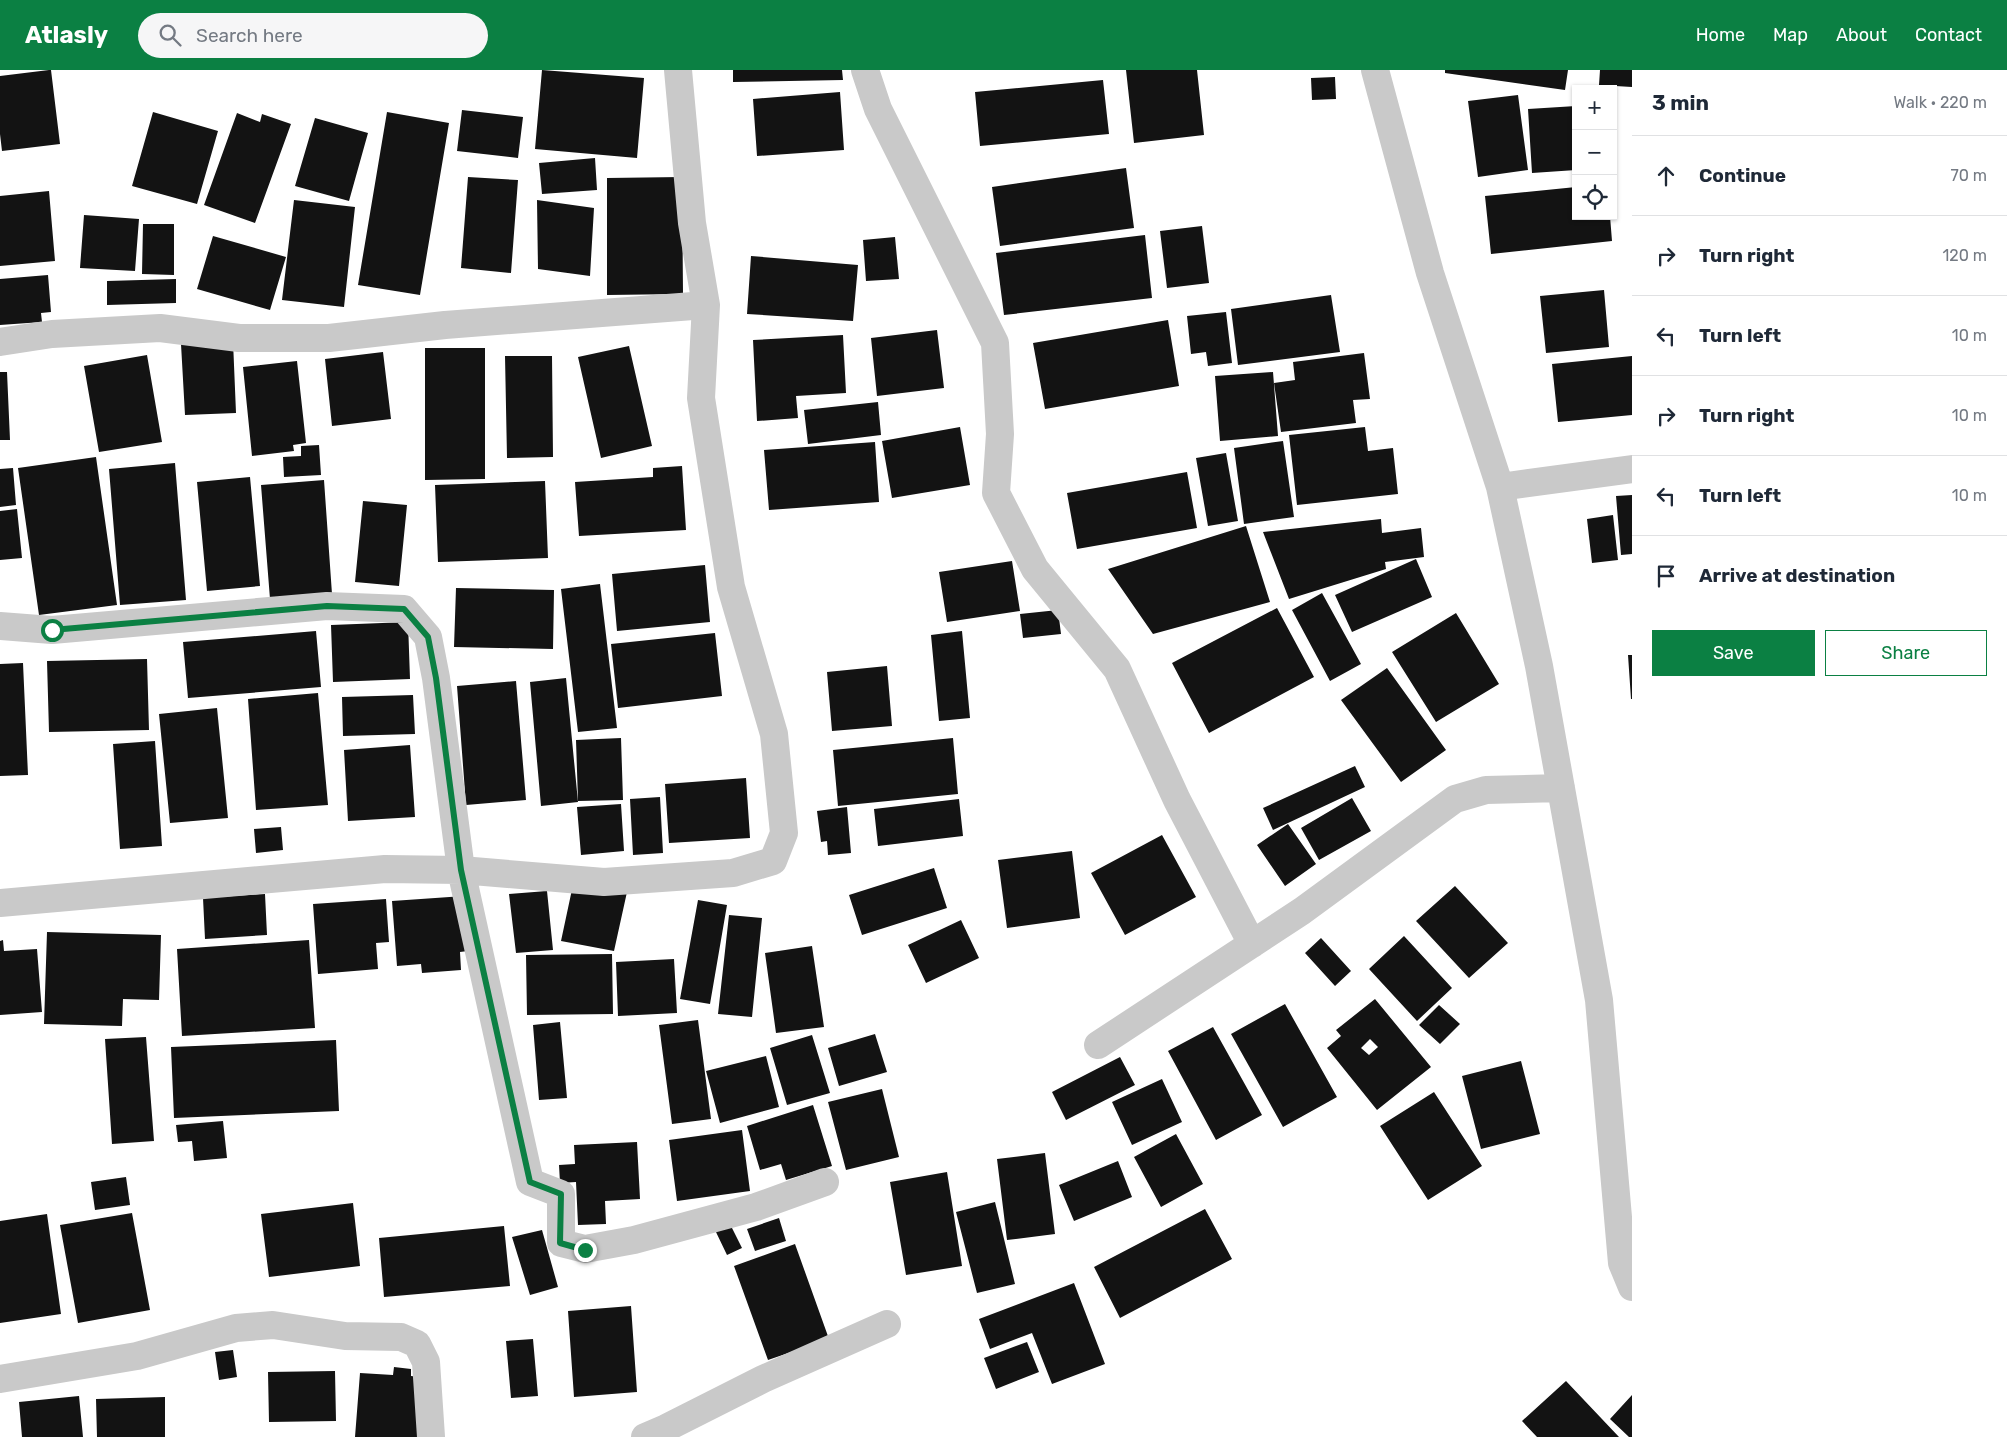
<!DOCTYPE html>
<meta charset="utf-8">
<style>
:root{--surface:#fff;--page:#f6f6f7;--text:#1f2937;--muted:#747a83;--line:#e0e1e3;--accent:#0b8043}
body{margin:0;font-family:Rubik,sans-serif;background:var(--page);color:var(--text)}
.controls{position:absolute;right:15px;top:15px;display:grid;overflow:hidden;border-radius:0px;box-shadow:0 1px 4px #0004}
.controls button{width:45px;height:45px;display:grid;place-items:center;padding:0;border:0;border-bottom:1px solid var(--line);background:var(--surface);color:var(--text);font:25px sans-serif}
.stop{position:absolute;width:15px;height:15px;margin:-11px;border:4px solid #0b8043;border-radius:50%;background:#fff}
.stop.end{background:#0b8043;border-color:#fff;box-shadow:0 1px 5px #0008}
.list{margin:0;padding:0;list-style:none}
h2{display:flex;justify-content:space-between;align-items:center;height:65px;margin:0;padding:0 20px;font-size:21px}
h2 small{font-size:16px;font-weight:400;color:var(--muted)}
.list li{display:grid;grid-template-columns:32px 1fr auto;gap:15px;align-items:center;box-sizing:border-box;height:80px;padding:0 20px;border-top:1px solid var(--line)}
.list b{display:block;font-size:19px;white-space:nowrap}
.list em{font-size:16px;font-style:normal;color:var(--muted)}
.actions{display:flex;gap:10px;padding:15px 20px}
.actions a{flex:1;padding:11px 0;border:1px solid var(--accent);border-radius:0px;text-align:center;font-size:18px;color:var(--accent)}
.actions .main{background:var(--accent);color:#fff}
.icon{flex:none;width:28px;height:28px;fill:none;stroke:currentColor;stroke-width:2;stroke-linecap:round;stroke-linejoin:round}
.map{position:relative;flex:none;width:1632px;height:1367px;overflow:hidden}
header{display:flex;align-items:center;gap:30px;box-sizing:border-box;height:70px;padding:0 25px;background:var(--accent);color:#fff}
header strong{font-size:24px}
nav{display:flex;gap:28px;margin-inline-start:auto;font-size:18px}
.search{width:350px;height:45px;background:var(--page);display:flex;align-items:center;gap:12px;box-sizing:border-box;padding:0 18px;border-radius:28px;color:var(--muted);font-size:19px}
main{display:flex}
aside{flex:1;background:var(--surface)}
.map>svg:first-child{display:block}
.building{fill:#131313;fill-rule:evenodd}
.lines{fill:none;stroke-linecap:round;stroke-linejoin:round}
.minor{stroke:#c9c9c9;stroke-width:28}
.route{stroke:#0b8043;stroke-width:6}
</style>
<header>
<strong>Atlasly</strong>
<div class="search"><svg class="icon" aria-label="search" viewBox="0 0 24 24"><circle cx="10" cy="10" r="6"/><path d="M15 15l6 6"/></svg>Search here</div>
<nav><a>Home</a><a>Map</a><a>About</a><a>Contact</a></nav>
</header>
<main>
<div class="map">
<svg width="1632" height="1367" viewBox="0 0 1632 1367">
<rect width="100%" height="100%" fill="#fff"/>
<path class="building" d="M49,0h2l9,74 -58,7 -2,-17v-58z
M542,0l102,8 -7,80 -102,-9z
M733,0h109l1,10 -110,2z
M1126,0h71l7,65 -70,8z
M1445,0h123l-3,20 -120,-17z
M1600,0h32v17l-33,-2z
M1335,7l1,22 -24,1 -1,-22z
M1103,10l6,54 -129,12 -5,-54z
M840,22l4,58 -87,6 -4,-57z
M1518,25l10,75 -50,7 -10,-76z
M1576,36v64l-44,3 -4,-64z
M462,40l61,7 -5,41 -61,-7z
M153,42l65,19 -21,73 -65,-18z
M387,42l62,11 -29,172 -62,-10z
M237,43l23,9 2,-8 29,10 -36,99 -51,-18z
M315,48l53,15 -19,68 -54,-15z
M595,88l2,32 -55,4 -3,-31z
M1126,98l8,60 -134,18 -8,-59z
M468,107l50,3 -7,93 -50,-5z
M682,107l1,117 -76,1v-117z
M1576,117v29h34l2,25 -121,13 -6,-58z
M49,121l6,70 -55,5v-70z
M294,130l61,7 -11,100 -62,-7z
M537,130l57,8 -4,68 -52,-7z
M84,145l55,4 -4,52 -55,-3z
M143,154h31v51l-32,-1z
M1202,156l7,57 -42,5 -7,-57z
M1145,165l7,63 -148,17 -8,-62z
M213,166l73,21 -16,53 -73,-21z
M895,167l4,42 -33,2 -3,-41z
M751,186l107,9 -5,56 -106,-7z
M48,205l3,37 -10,1 1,9 -42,3v-46z
M176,209v24l-69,2v-24z
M1604,220l5,57 -63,6 -6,-57z
M1331,225l9,57 -102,13 -7,-56z
M1226,242l6,51 -24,3 -2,-14 -15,2 -4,-38z
M1168,250l11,66 -134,23 -12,-66z
M937,260l7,58 -67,8 -6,-58z
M843,265l3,58 -50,3 2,22 -41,3 -4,-81z
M233,271l3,72 -51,2 -4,-71z
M629,276l23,100 -51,12 -23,-101z
M425,278h60v131l-60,1z
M383,282l8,67 -59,7 -7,-67z
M1364,283l6,46 -17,1 3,23 -75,9 -7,-49 21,-3 -2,-18z
M147,285l15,87 -63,10 -15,-86z
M505,286h47l1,101 -46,1z
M1632,286v59l-74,7 -6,-58z
M297,291l9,82 -13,2 1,6 -42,5 -9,-89z
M0,302h7l3,68h-10z
M1273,302l5,64 -58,5 -5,-65z
M878,332l3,33 -73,9 -4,-34z
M960,357l10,58 -78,13 -10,-57z
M1365,357l3,24 25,-3 5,46 -101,11 -8,-70z
M1283,371l11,76 -50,7 -10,-76z
M875,372l4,60 -110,8 -5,-60z
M319,375l2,30 -37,2 -1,-20 18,-1v-10z
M1226,383l12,68 -30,5 -12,-68z
M96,387l21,148 -78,10 -21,-147z
M175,393l11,137 -66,5 -11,-136z
M682,396l4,64 -107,6 -4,-54 78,-5v-9z
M13,398l3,37 -16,2v-38z
M1187,402l10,56 -120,21 -10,-56z
M250,407l10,109 -53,5 -10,-109z
M324,410l8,114 -62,5 -9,-114z
M545,411l3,77 -110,4 -3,-77z
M1632,425v59l-11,1 -5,-59z
M363,431l44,4 -8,81 -44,-4z
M17,439l5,49 -22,2v-49z
M1613,445l5,45 -26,3 -5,-44z
M1381,449l1,14 39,-5 3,29 -39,5 1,7 -97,30 -26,-67z
M1246,456l24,76 -117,32 -45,-65z
M1416,489l16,38 -80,35 -17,-37z
M1012,491l8,50 -73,11 -8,-50z
M705,495l5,57 -93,9 -5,-57z
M600,514l17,144 -39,4 -17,-143z
M456,518l98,2 -1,59 -99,-2z
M1322,523l39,71 -31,17 -38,-71z
M1277,538l37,69 -105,56 -37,-70z
M1058,540l3,24 -38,4 -3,-24z
M1456,543l43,71 -63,38 -44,-70z
M408,552l2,57 -77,3 -2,-57z
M316,561l5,56 -133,11 -5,-56z
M962,561l8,87 -31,3 -8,-86z
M715,563l7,63 -104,12 -7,-64z
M1628,585h4v44h-1z
M147,589l2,71 -100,2 -2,-71z
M23,593l5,112 -28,1v-112z
M887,596l5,60 -60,5 -5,-59z
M1387,598l59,82 -45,32 -60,-82z
M566,608l12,124 -37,4 -11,-124z
M516,611l10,119 -60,5 -9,-119z
M318,623l10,112 -72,5 -8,-111z
M413,625l2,39 -72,2 -1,-39z
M217,638l11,110 -58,5 -11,-109z
M621,668l2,62 -45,1 -2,-61z
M953,668l5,56 -120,12 -5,-56z
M155,671l7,105 -42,3 -7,-105z
M410,675l5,72 -67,4 -4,-71z
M1355,696l10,21 -92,43 -10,-22z
M746,708l4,60 -81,5 -4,-59z
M660,727l3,56 -30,2 -3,-56z
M1352,728l19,33 -52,29 -18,-32z
M959,729l4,37 -85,10 -4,-37z
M621,734l3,47 -43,4 -4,-48z
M847,737l4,46 -23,2 -1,-14 -6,1 -4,-31z
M1288,754l28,40 -31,22 -28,-41z
M281,757l2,23 -27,3 -2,-24z
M1162,765l34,62 -71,38 -34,-62z
M1072,781l8,67 -73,10 -9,-68z
M934,798l13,40 -85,27 -13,-40z
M574,810l53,12 -13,59 -53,-10z
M1455,816l53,57 -39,35 -53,-57z
M547,821l6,59 -37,3 -7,-59z
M265,824l2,41 -62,4 -2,-41z
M464,826l4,55 -8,1 1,18 -39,3 -1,-9 -24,2 -5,-65z
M386,829l3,43 -13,1 2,26 -60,5 -5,-70z
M698,830l29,5 -17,99 -30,-5z
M729,845l33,3 -10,99 -34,-3z
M961,850l18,38 -53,25 -18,-38z
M47,862l114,3 -2,65 -36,-1 -1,27 -78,-2z
M1404,866l48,52 -35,33 -48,-52z
M1321,868l30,33 -16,15 -30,-33z
M3,870l1,11 33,-2 5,63 -42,3v-74z
M309,870l6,88 -133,8 -5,-87z
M812,876l12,81 -48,6 -11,-80z
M612,884l1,60 -86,1 -1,-60z
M674,889l3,54 -59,3 -2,-54z
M1375,929l56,68 -54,43 -50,-62 14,-12 -5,-6zM1370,969l8,8 -9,8 -8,-7z
M1285,934l52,93 -54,30 -52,-93z
M1439,935l21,19 -20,20 -21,-19z
M698,950l13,99 -39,5 -13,-99z
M560,952l7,76 -28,2 -6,-75z
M1213,957l49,88 -46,25 -48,-89z
M875,964l12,38 -48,14 -11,-38z
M812,965l18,58 -43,12 -17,-57z
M146,967l8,104 -42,3 -7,-105z
M336,970l3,71 -165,7 -3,-71z
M766,986l13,51 -59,16 -14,-52z
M1120,987l15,28 -69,35 -14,-28z
M1521,991l19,73 -59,15 -19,-73z
M1162,1009l20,43 -50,23 -20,-43z
M882,1019l17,68 -53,13 -18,-68z
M1434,1022l48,74 -54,34 -48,-74z
M813,1035l19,61 -46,14 -5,-16 -21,6 -13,-44z
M223,1051l4,37 -33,3 -2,-20 -14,1 -2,-17z
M742,1060l8,61 -73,10 -8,-61z
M1176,1064l27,50 -42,23 -27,-50z
M637,1072l3,57 -35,2 1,23 -28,1 -2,-43 -16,1 -1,-18 16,-1 -1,-19z
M1045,1083l10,81 -48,6 -10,-81z
M1118,1091l14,36 -58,24 -15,-36z
M947,1102l15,94 -56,9 -16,-93z
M126,1107l4,28 -35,5 -4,-28z
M995,1132l20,82 -38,9 -21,-81z
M353,1133l7,63 -91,11 -8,-63z
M1205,1139l27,50 -112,59 -26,-51z
M132,1143l18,97 -72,13 -18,-98z
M47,1144l14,100 -61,9v-102z
M779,1148l7,23 -31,10 -8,-22z
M729,1152l13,26 -15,7 -12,-25z
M504,1156l6,60 -126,11 -5,-59z
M542,1160l16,57 -28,8 -18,-58z
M795,1174l34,95 -61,21 -34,-94z
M1074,1213l31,81 -53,20 -20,-51 -42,16 -11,-30z
M631,1236l6,86 -63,5 -6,-86z
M533,1269l5,57 -27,2 -5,-57z
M1027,1272l12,30 -43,17 -12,-31z
M233,1280l4,27 -18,3 -4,-28z
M394,1297l17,2v7l10,1 -4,60h-62l5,-64 33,2z
M335,1301l1,50 -67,1 -1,-50z
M1566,1311l53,56h-82l-15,-16z
M1632,1325v42h-3l-19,-18z
M79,1326l4,41h-61l-3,-35z
M165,1327v40h-68l-1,-38z"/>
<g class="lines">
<path class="minor" d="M865,0l13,39 117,234 5,91 -4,59 39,76 82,100 60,131 75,144
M1375,0l55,203 70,214 39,179 60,334 23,263 10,24
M0,272l52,-8 108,-6 79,10h90l116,-13 261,-20
M1500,417l132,-18
M0,556l52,4 275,-24 77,3 24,28 8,41 25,192 69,312 31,12v49l24,6 49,-9 122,-33 69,-25
M0,833l385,-34 76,1 143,12 129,-9 40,-12 11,-28 -10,-99 -43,-147 -30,-189 5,-93 -14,-82 -14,-153
M1098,975l204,-134 153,-112 31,-9 75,-2
M0,1309l137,-23 99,-28 37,-3 72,11 56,1 16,7 9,18 5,75
M645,1367l21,-9 97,-49 124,-55"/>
</g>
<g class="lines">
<path class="route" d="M52,560l275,-24 77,3 24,28 8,41 25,192 69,312 31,12 -1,49 25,7"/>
</g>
</svg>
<div class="controls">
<button>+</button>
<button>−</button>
<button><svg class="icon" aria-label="locate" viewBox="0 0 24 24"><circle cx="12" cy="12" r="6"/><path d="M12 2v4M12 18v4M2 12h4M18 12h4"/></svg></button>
</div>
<div class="stop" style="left:52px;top:560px"></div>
<div class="stop end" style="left:585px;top:1180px"></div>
</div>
<aside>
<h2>3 min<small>Walk · 220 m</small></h2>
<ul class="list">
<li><svg class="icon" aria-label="ahead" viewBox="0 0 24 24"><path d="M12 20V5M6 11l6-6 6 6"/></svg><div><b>Continue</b></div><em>70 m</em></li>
<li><svg class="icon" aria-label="right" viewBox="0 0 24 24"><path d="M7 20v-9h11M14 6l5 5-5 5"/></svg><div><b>Turn right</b></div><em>120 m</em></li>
<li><svg class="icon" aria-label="left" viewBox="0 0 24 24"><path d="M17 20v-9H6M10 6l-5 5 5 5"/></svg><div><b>Turn left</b></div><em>10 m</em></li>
<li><svg class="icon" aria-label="right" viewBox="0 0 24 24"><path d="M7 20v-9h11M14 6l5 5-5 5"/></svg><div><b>Turn right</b></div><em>10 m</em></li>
<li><svg class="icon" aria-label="left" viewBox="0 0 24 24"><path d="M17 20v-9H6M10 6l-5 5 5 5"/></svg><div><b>Turn left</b></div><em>10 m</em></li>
<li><svg class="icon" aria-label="arrive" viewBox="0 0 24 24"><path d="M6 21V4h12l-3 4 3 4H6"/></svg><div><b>Arrive at destination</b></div></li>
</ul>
<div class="actions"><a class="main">Save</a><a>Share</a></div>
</aside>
</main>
